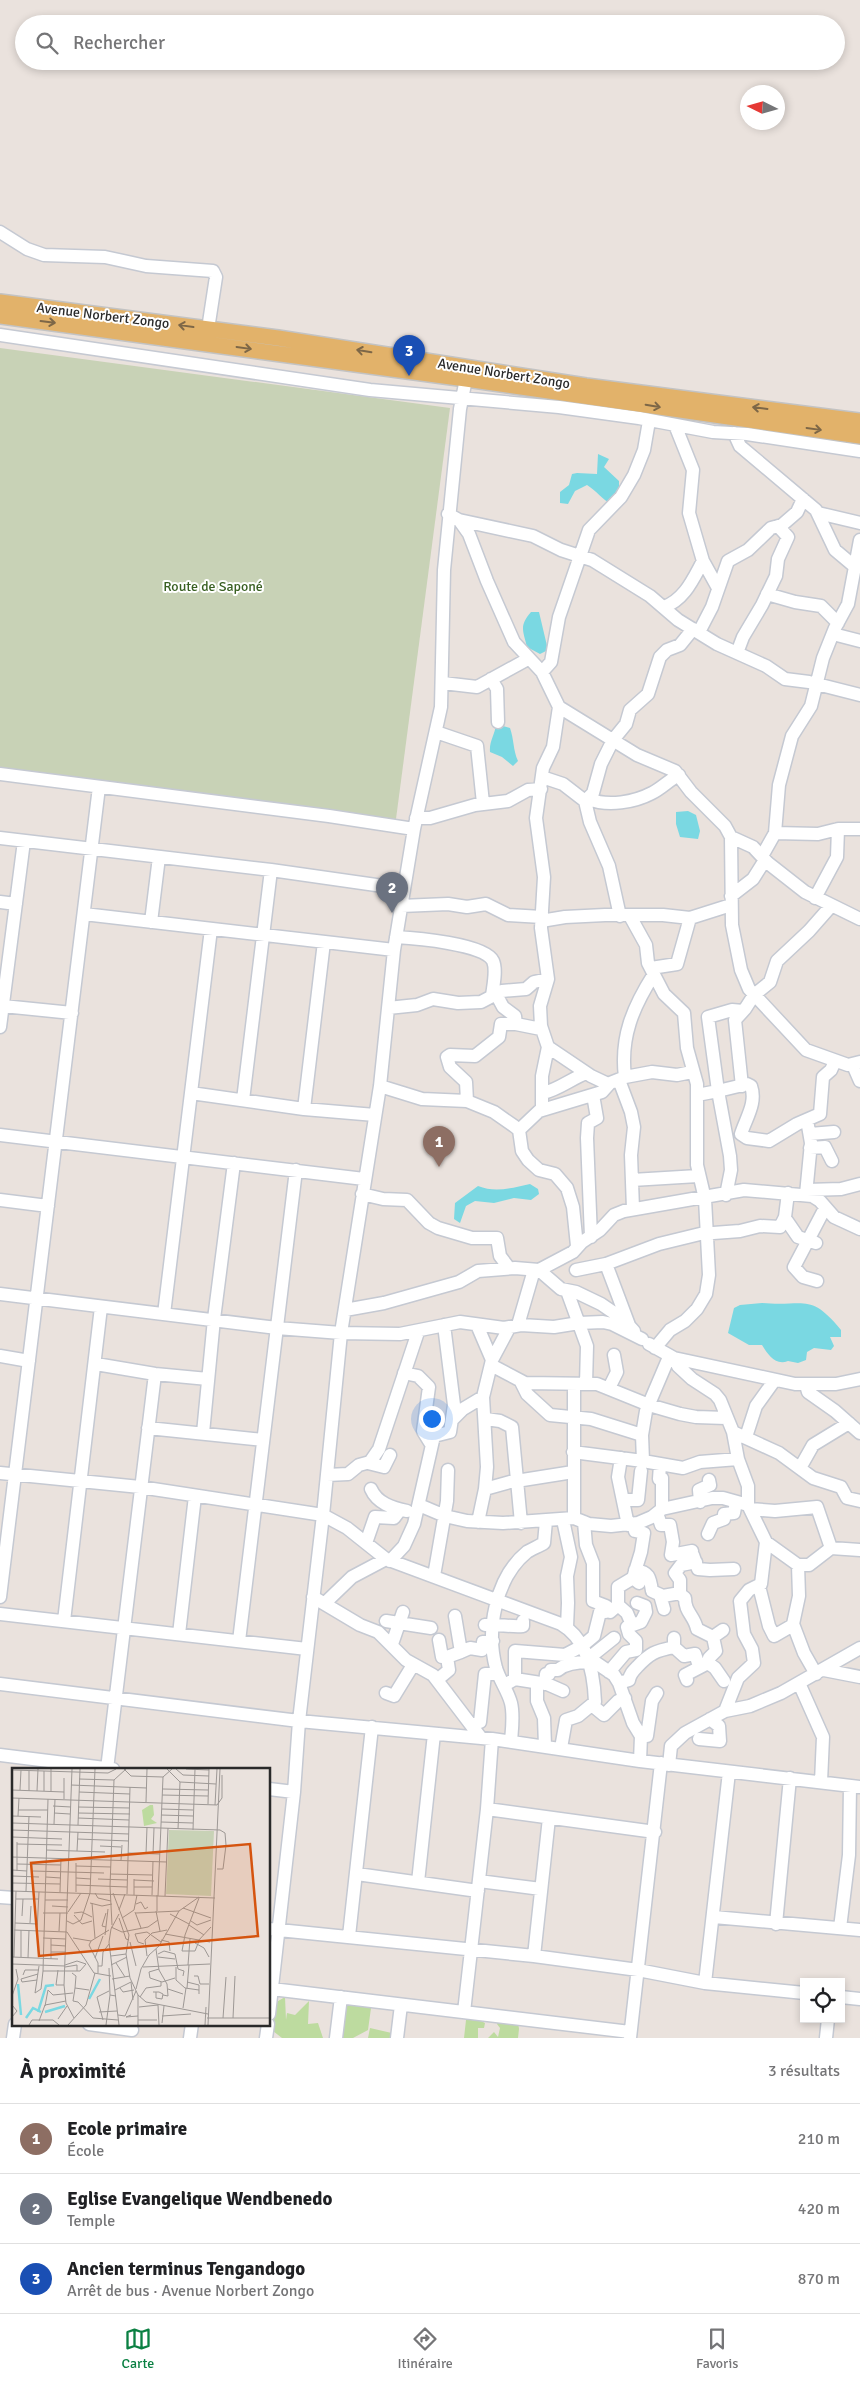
<!DOCTYPE html>
<html lang="fr">
<meta charset="utf-8">
<style>
:root{--surface:#fff;--page:#f6f6f6;--text:#202124;--muted:#757577;--line:#e0e0e0;--accent:#0b8043}
body{margin:0;font-family:Signika,sans-serif;background:var(--page);color:var(--text)}
.controls{position:absolute;right:15px;bottom:15px;display:grid;overflow:hidden;border-radius:0px;box-shadow:0 2px 8px #0003}
.controls button{width:45px;height:45px;display:grid;place-items:center;padding:0;border:0;border-bottom:1px solid var(--line);background:var(--surface);color:var(--text);font:25px sans-serif}
.compass{position:absolute;left:740px;top:85px;width:45px;height:45px;border-radius:50%;background:var(--surface);box-shadow:0 2px 8px #0003;rotate:275deg}
.you{position:absolute;left:431px;top:1418px;width:18px;height:18px;margin:-12px;border:4px solid #fff;border-radius:50%;background:#1a73e8;box-shadow:0 0 0 8px #1a73e833}
.badge{display:grid;place-items:center;width:32px;height:32px;border-radius:50%;background:var(--accent);color:#fff;font-size:16px;font-weight:700}
.pin{position:absolute;translate:-50% -41px;filter:drop-shadow(0 1px 2px #0008)}
.pin::after{content:'';position:absolute;top:26px;width:18px;height:15px;background:inherit;clip-path:polygon(0 0,100% 0,50% 100%)}
.list{margin:0;padding:0;list-style:none}
h2{display:flex;justify-content:space-between;align-items:center;height:65px;margin:0;padding:0 20px;font-size:21px}
h2 small{font-size:16px;font-weight:400;color:var(--muted)}
.list li{display:grid;grid-template-columns:32px 1fr auto;gap:15px;align-items:center;box-sizing:border-box;height:70px;padding:0 20px;border-top:1px solid var(--line)}
.list b{display:block;font-size:19px;white-space:nowrap}
.list p{margin:0;font-size:16px;white-space:nowrap;color:var(--muted)}
.list em{font-size:16px;font-style:normal;color:var(--muted)}
.icon{flex:none;width:28px;height:28px;fill:none;stroke:currentColor;stroke-width:2;stroke-linecap:round;stroke-linejoin:round}
.map{position:relative;flex:none;width:860px;height:2038px;overflow:hidden}
.search{position:absolute;background:var(--surface);box-shadow:0 2px 8px #0003;left:15px;right:15px;top:15px;height:55px;display:flex;align-items:center;gap:12px;box-sizing:border-box;padding:0 18px;border-radius:28px;color:var(--muted);font-size:19px}
.sheet{height:275px;background:var(--surface)}
nav{display:flex;justify-content:space-around;align-items:center;box-sizing:border-box;height:70px;border-top:1px solid var(--line);background:var(--surface);font-size:14px;color:var(--muted)}
nav a{display:grid;justify-items:center;gap:2px}
nav .on{color:var(--accent)}
.map>svg:first-child{display:block}
.green{fill:#bddb9f}
.cemetery{fill:#c8d2b6}
.water{fill:#7ad8e2}
.lines{fill:none;stroke-linecap:round;stroke-linejoin:round}
.minor-casing{stroke:#c5c9d2;stroke-width:15}
.major-casing{stroke:#c3c3c3;stroke-width:18}
.minor{stroke:#fff;stroke-width:12}
.major{stroke:#e2b26a;stroke-width:15}
.oneway{stroke:#7d6747}
.labels{text-anchor:middle;stroke-width:4;stroke-linejoin:round;paint-order:stroke}
.street-label{font-size:14px;fill:#2a2a2a;stroke:#fff}
.park-label{font-size:14px;fill:#385f21;stroke:#fff}
.inset-river{fill:none;stroke:#7ad8e2;stroke-width:2.5}
.inset-road{fill:none;stroke:#9d9895;stroke-width:1}
.view{fill:#d5540f;fill-opacity:0.15;stroke:#d5540f;stroke-width:2.5}
.inset-edge{fill:none;stroke:#2a2a2a;stroke-width:2.5}
</style>
<div class="map">
<svg width="860" height="2038" viewBox="0 0 860 2038">
<rect width="100%" height="100%" fill="#eae2dd"/>
<path class="green" d="M285,1997l1,23 1,-7 8,2 14,-14 -1,23 10,-1 5,15h-41l-9,-7v-27z
M342,2000l32,5 -3,3 -3,22 -15,8h-16z
M466,2020h13l6,3 -1,5h-6v10h-14z
M498,2021l20,1 1,7 -1,9h-30l6,-6 4,5 2,-9 -3,-4z
M370,2028l26,6 -1,4h-27z"/>
<path class="cemetery" d="M0,348l450,60 -54,411 -396,-51z"/>
<path class="water" d="M598,454l11,5 -5,8 15,14v17l-7,6c-10,-4 -15,-13 -25,-19l-12,6 -7,13 -8,-1v-11l9,-7 3,-11 5,-1 20,1z
M531,612h8l9,38 -8,4 -13,-7c-4,-17 -8,-21 4,-35z
M496,724l14,4c4,11 3,22 8,33l-5,5 -11,-9 -12,-5c-1,-11 5,-17 6,-28z
M688,811l8,4 4,16 -2,8 -18,-2 -4,-13v-12z
M530,1184l8,5 1,5 -8,6 -17,-2 -20,5 -19,-2 -9,5 -6,17 -6,-4 1,-16 23,-17c17,7 34,2 52,-2z
M762,1303c43,4 48,-11 79,27v7h-11l4,9 -3,4 -17,-2 -7,4 -1,8 -8,3 -10,-2c-12,5 -20,-6 -26,-16h-13l-21,-12 6,-25 6,-3z"/>
<g class="lines">
<g class="minor-casing">
<path id="minor" d="M0,232l27,17 17,6 61,2 41,9 67,5 3,6 -8,52
M0,335l370,55 189,17 80,11 74,14 34,2 113,17
M734,433l6,13 76,64 19,40 19,16
M818,513l42,10
M448,514l11,6 10,14 18,47 27,61 28,30 17,35 78,48 38,16 16,21 34,34 6,11 22,10 15,16 37,29 55,27
M459,520l74,16 28,14 31,10 58,36 28,24 39,24 49,22 19,13 24,3 51,13
M703,561l15,27
M767,594l28,8 26,4 17,17
M664,607c21,-8 29,-28 39,-46l-14,-48 4,-43 -18,-45
M699,632l13,-25 16,-46 20,-11 23,-22 11,-3 15,-13 6,-13
M833,634l27,7
M737,653l6,-16 19,-32 14,-29 2,-17 10,-22 -10,-11
M542,672l9,-10 8,-45 30,-87 32,-33 13,-22 10,-25 5,-29
M491,679l6,10 1,33
M443,683l34,4 51,-28
M436,732l41,14 6,57
M0,774l329,42 85,13
M542,777l21,7 22,17 5,21 19,44 11,50
M589,799c19,8 46,3 63,-6 10,-5 17,-13 27,-18
M585,801l8,-8 8,-29 12,-24 13,-16 4,-14 18,-16 12,-37 7,-7 13,-5 13,-16
M416,818h14l45,-13 33,-4 20,-11 13,-1
M775,833l43,1 20,-5
M731,837l1,88 9,45 8,19 57,61 42,15 12,-3
M0,838l271,32 133,19
M762,856l13,-23 4,-48 13,-49 19,-30 12,-48 12,-30 13,-24 12,-64
M731,896l22,-17 12,-19
M815,898l22,-41 1,-28h22
M0,902l16,2
M401,906l47,-2 19,3 19,-3 22,11 34,2
M84,914l310,36
M630,916l16,29 2,18 16,31 20,19 3,35 10,36v81l8,34 4,76 -3,19 -9,15 -12,12 -15,9 -15,18
M541,921l24,-4 40,-2h58l27,3 41,-13
M151,922l8,-65
M396,937c19,1 89,7 97,24 4,9 0,26 -1,35
M651,968l26,-4 13,-46
M3,1006l69,7
M388,1008l29,-3 16,-6 25,4 23,-1 21,-11 24,-2 8,-7 14,-3
M516,1024l25,5
M0,1027l24,-186
M548,1047l43,29 17,8
M853,1065l7,16
M625,1077c-5,-40 8,-70 29,-103
M619,1080l12,32 3,15 -3,28 2,54
M380,1086l42,13 45,2 27,11 20,14 5,4 3,21 6,9 11,10 16,4 12,14 6,19 4,39
M742,1086l-7,-66 10,-11 9,-14 16,-13 7,-21 32,-30 22,-25
M191,1093l113,16 71,6
M543,1093c15,-3 28,-14 43,-20
M697,1095l21,-4 -10,-74 24,-7 11,1
M243,1100l28,-230
M467,1101l-1,-19 -16,-15 -3,-10 3,-2 25,1 24,-19 2,-13h15l-1,-8 -12,-9 -7,-13
M304,1109l20,-167
M542,1110v-34l6,-29 -7,-21 -1,-20 8,-27 -7,-51 3,-51 -8,-59 7,-50 10,-21 6,-40
M519,1130l20,-19 63,-19 8,-9 15,-6 27,-5 25,3 15,-3
M810,1134l24,-2
M0,1135l364,44
M810,1148l15,-1 7,14
M632,1180l66,-4
M807,1190l34,-1 19,-5
M362,1194l21,5 24,1 22,23 9,5 34,10h25l3,18 9,12
M806,1194l5,-51 -4,-23
M726,1195l5,-25 -1,-14 -12,-65 29,-7 4,2c6,17 -5,32 -10,48l6,4 22,3 28,-17 23,-10 3,-37 8,-7 4,-9
M0,1200l48,6
M784,1221h3l11,16 18,6
M591,1237l-4,-99 1,-15 9,-5 -4,-23
M606,1264l23,61
M539,1270l22,19 15,3 25,12 22,15 11,12
M576,1270l30,-6 53,-20 41,-10 40,-3 20,-5 20,1 5,-10 3,-24
M817,1281l-14,-4 -9,-10 31,-59
M567,1291l20,55 -1,38
M0,1294l277,34 64,5 59,1 60,-12 44,6 17,-3 33,2 25,-4 24,-1 9,2 30,15
M345,1310l39,-7 75,-21 19,-11 37,-3 24,2 34,-18 9,-10 18,-12 14,-15 10,-4 120,-21 68,6 8,5 14,16 26,12
M164,1314l47,-385
M477,1325l15,35
M518,1325l16,-55
M649,1344l25,14 121,26h41l24,-5
M0,1356l29,5
M674,1358l4,8 14,13 23,15 5,6 13,32 5,27 10,27v19l18,37 -5,42 -12,6 -9,11 4,33 8,15 2,14 -16,15 -13,33
M96,1364l59,10 53,5
M491,1365l34,18 72,1 52,21 31,9 16,3 30,1
M404,1373l14,3 11,11 -6,44 8,13
M521,1382l6,12 23,21 41,4 51,16 4,-24 23,-54
M806,1385l2,7 27,19 25,22
M609,1388l8,-16 -3,-17
M483,1397l4,70 -2,22
M453,1419l10,-10 20,-12 9,-37 17,-32
M486,1419l14,2 12,6 9,96
M148,1428l115,12
M733,1432l46,21 34,25 28,9 6,11 13,3
M203,1433l11,-114 20,-156
M642,1435l1,26 40,7 17,-6 38,-3
M746,1437l10,-31 18,-25
M573,1452l70,9
M621,1458l-3,19 10,48
M368,1463l16,4 6,-12
M660,1465l-1,14 3,-1v31
M800,1468l13,-23 36,-22
M0,1473l140,14 183,28 24,13 39,31 175,65c26,15 33,50 34,78l-17,14 -12,4 -5,28
M327,1475l21,-1 11,-9 11,-3 9,-13 39,-117
M371,1489c6,14 21,19 36,22
M623,1500h15l3,-29
M700,1502l-1,-12 11,-5 -1,-5
M419,1505l26,11 22,5 36,2 71,-5 15,6 22,2 27,-3 14,-6 10,-8 50,-11h11l25,7
M750,1509l25,2 42,-4 14,41
M657,1513l4,12h9l3,17 -2,13 21,-4
M574,1518v-134
M563,1520l8,37 -4,19 1,27 -1,24
M478,1522l7,-33 25,-7 63,-10
M633,1524l2,7 9,2 -3,19 -8,26 6,5
M708,1534l5,-11 11,-4v-5l10,-1 2,-11
M766,1542l32,23h11l22,-17 29,2
M366,1543l9,-26 19,1 6,-8
M693,1555l5,14 12,1 24,-1
M390,1561l14,-15 10,-22 20,-88 16,-4 4,-27 -10,-80
M696,1562l-15,3 -6,8 5,7v14l5,4c0,15 9,17 12,31l16,8 10,-7
M798,1565l1,31 -6,28 11,29 12,21
M635,1570c14,2 15,7 17,21l11,5 17,-3
M434,1576l13,-75 1,-31
M759,1586l10,40 5,10 19,-11
M660,1595l4,14
M0,1597l99,-810
M313,1597l47,28 18,7 28,28 27,15 48,63
M325,1603l27,-26 34,-18
M618,1605l9,8 5,12
M606,1610l4,2 8,-7v-18l15,-9
M0,1614l307,35
M455,1616l6,36 9,-4 12,2 1,-8 10,-1
M64,1621l37,-314
M386,1621l45,7
M485,1625c13,-1 25,2 38,1v-5
M179,1634l16,-138
M614,1638l-25,20 25,17 5,8 14,40 8,13 -1,25
M674,1638v9l10,9 11,-2 4,12
M439,1640l3,17h5
M239,1641l57,-471
M392,1644l11,-32
M708,1663l1,-5 7,-7 -3,-14
M824,1670l36,7
M609,1672l17,-20 10,-2v-9l-7,-7 -2,-7 14,-5 5,-10 -1,-6 -8,-3
M515,1679v-28l50,4 17,-9 12,-10 6,-24h5l1,-6 -13,-5v-38l-7,-18 -2,-23
M437,1680l12,-10 -2,-13 14,-5
M687,1680l-2,-5 23,-12 7,5 9,13
M508,1683l7,-4 32,5 16,7
M537,1683v18l7,17 1,28
M619,1683l10,-3c1,-6 4,-9 8,-13 13,-14 18,-16 37,-20
M799,1683l24,54 -2,45
M0,1684l299,37 193,18 148,22 220,26
M545,1684l1,-10h3l2,-4h7c8,-7 21,-8 31,-8
M386,1693l8,3 19,-31
M593,1706l11,9 14,-14 7,-3
M472,1724l8,-2 5,-48h13
M641,1736h6l5,-35 5,-8
M699,1739l21,2 -1,-15 -9,-7
M511,1741c1,-12 3,-26 0,-38 -3,-12 -11,-22 -15,-35 -10,-37 -1,-90 31,-116 5,-3 12,-6 17,-9l2,-22
M0,1755l113,14
M669,1765l2,-19 14,-13 40,-22 25,-5 31,-13 79,-45
M107,1769l48,-395
M269,1789l25,3
M487,1809l168,23
M357,1874l121,17
M479,1881l62,8
M418,1882l16,-148
M0,1897l14,1
M714,1917l146,13
M776,1924l14,-146
M840,1928l9,-73 1,-69
M269,1929l265,27 104,14 67,13 99,10
M349,1936l23,-209
M534,1956l15,-138
M705,1983l24,-211
M272,1989l358,43
M841,1997l19,2
M464,2012l23,-203 5,-70
M269,2014l25,-222 5,-71 24,-206 18,-182 39,-247 14,-136 20,-121 27,-122 3,-137 16,-161 8,-40
M89,2024l43,6
M13,2038l2,-14
M190,2038l2,-14
M266,2038l2,-14
M336,2038l5,-41
M397,2038l4,-33
M630,2038l31,-275
M826,2038l2,-19"/>
</g>
<g class="major-casing">
<path id="major" d="M0,302l278,36 308,48 274,35
M0,316l466,63 394,57"/>
</g>
<use href="#minor" class="minor"/>
<use href="#major" class="major"/>
</g>
<defs><path id="oneway-shaft" d="M-6 0H5M1.5-3L5.5 0L1.5 3" fill="none" stroke-width="1.6" stroke-linecap="round" stroke-linejoin="round" transform="scale(1.25)"/></defs>
<g class="oneway">
<use href="#oneway-shaft" transform="translate(48 322) rotate(7)"/>
<use href="#oneway-shaft" transform="translate(186 326) rotate(-172)"/>
<use href="#oneway-shaft" transform="translate(244 348) rotate(8)"/>
<use href="#oneway-shaft" transform="translate(364 351) rotate(-171)"/>
<use href="#oneway-shaft" transform="translate(653 406) rotate(10)"/>
<use href="#oneway-shaft" transform="translate(760 408) rotate(-173)"/>
<use href="#oneway-shaft" transform="translate(814 429) rotate(8)"/>
</g>
<g class="labels">
<g class="street-label">
<text transform="translate(103 315) rotate(7)" y="5">Avenue Norbert Zongo</text>
<text transform="translate(504 373) rotate(9)" y="5">Avenue Norbert Zongo</text>
</g>
<g class="park-label">
<text x="213" y="591">Route de Saponé</text>
</g>
</g>
<g transform="translate(12 1768)">
<rect width="258" height="258" fill="#eae2dd"/>
<path d="M138,37h3l1,10 -3,4 6,4 -13,3 -2,-16z" fill="#bddb9f"/>
<path d="M157,62l45,1 -3,65 -45,-2z" fill="#c8d2b6"/>
<path class="inset-river" d="M6,216l3,31M77,231l11,-20M26,244l8,-26 8,-1M33,244l20,-6M14,250l7,-10 8,4"/>
<path class="inset-road" d="M60,1l-8,216 2,18 8,15M112,1l7,7 32,1M155,1l13,13 36,2M164,1l7,6 26,1M174,1l23,1M0,2l96,3 8,-4M67,11l35,1 12,-11M59,17l76,3M151,21l45,1M0,22l52,2M8,22l1,-20M17,23v-21M25,23l1,-22M32,23v-20M39,23v-22M67,24l51,2M150,27l46,1M0,30l205,7 5,-7v-23M52,31v-21M134,34l1,-33M196,36l1,-35M203,37l2,-36M41,38l18,1M66,39l52,1M150,41l31,1M6,42h30M42,45l16,1M66,45l52,1M149,47l32,1M0,48l29,1M6,48l1,-18M66,50l51,2M149,54l32,1M0,55l208,7 5,3 1,12 -3,24h-6M42,56l1,-25M66,57l2,-56M166,61l2,-47M0,62l117,4M181,62l2,-61M0,69l50,2M66,71l51,2M5,76l45,1M88,78l21,1M34,82l59,2M65,83l1,-19M116,85l32,1M134,86l1,-27M141,86l1,-26M0,89l155,5M109,92l1,-15M5,96l44,1M64,98l35,1M0,102l15,1M5,103v-29M21,103l71,2M98,106l42,1M0,108l27,1M34,109l15,1M64,110l15,1M86,111l29,1M122,112l20,1M0,115l48,1M64,117l51,2M122,119h18M0,123l203,7M14,123l3,-75M48,124l1,-34M64,124v-29M83,125l3,5 13,3M101,125l16,42 -3,19 4,24 8,17 8,7 62,12M115,126l3,-107M122,127v-16M140,127l1,-34M145,127v16M146,128l5,-119 9,-8M153,128l3,-68M187,130l-14,37 -3,16h13l4,-10M4,131h23M33,132h23M78,135l12,3 10,-2M80,135l3,35M124,136l5,-2 4,7 3,-2M40,138l16,1M171,140l28,10M107,142l6,-16M144,143l4,20M56,144l13,-19M123,144l6,16M31,145h25M62,145l8,-1 10,5M124,145l43,-2M107,146l-8,15 -2,13 10,83M158,146l19,10M62,147l8,9 10,-3M10,148l1,-17M107,150l7,21 3,1M110,150l12,-8 3,-15M55,153l6,3 8,-4 9,-27 5,-124M179,153l6,4 14,-5M3,155l23,1M18,155l1,-17M100,157l-2,-39 4,-106M177,157l15,10M94,159l-4,-1 4,-13M99,159l11,5 26,-5 10,-7M2,162l53,2M25,163l2,-39M47,163l1,-18M55,164l27,41 17,3M153,166l45,8M93,167l3,-26M31,170l23,1M61,170l18,3 18,-11M149,172l8,2 1,9M79,173l-2,4 9,18v10M186,173l13,-14M118,174l6,24M183,175l9,5 5,9M132,176l-6,-2 -3,-8 12,-2 14,10M39,177l15,1M144,181l3,21 8,14 1,12 -5,-1M39,184h15M146,186l6,-3 11,3 3,15 6,2 -1,5M99,188l15,-2M135,188l-2,-16 7,-7 15,-3M0,189l46,2M2,189l2,-66M9,189v-27M146,189l17,2M16,190l1,-28M83,190l8,-22M39,191v-20M104,195l9,14M0,196l53,2M53,197l12,-4 9,3M99,197l16,-8M176,197l2,-26M86,198h4l1,-14 6,-8M53,199l12,-2v6M131,199l67,-3M164,199v13l9,8 14,2M97,200l1,27 6,1M147,201l-10,3 1,6 12,4 13,-4M46,202l-2,15h8M31,203h37l6,-7M60,205l4,3 -1,12 14,2M11,207l2,-5h14M182,208h4l2,8h9M9,211l17,-5M9,211l1,3 15,-2M100,211l18,-3M119,214l2,18M175,214l12,3v9M63,220l-2,13 5,1 15,16 25,2M108,220l3,4 11,-2M175,220l2,-23M124,221l5,-20 8,-14 10,-9 20,-35 20,-14M156,221l15,5M103,222l16,-8M141,224h6l4,2 -1,5 -6,-1v-6M23,225l6,-4 2,-18 5,-172M23,225l4,-27M126,227v30M0,228l6,-17 -2,-10M128,229l6,-9 15,-2v-4M0,237l5,6 -5,6M146,237l1,20M33,238l3,-16 5,5 20,-2M127,239l19,-2M171,240l3,-20M87,244l18,-1M106,247l7,1 11,-25M119,247l-5,2 12,-1M150,248l29,-2M195,250h63M211,250l3,-41M221,250l2,-42M46,251l9,-13M91,252l-6,-23 12,-6M126,252h19M27,253l6,-16 21,-4M150,255l2,-17M17,257l3,-5h21l6,5M56,257l18,-20 9,-32M94,257l4,-30M193,257l1,-18M196,257l12,-256"/>
<path class="view" d="M238,76l8,92 -219,20 -8,-93z"/>
<rect width="258" height="258" class="inset-edge"/>
</g>
</svg>
<div class="controls">
<button><svg class="icon" aria-label="locate" viewBox="0 0 24 24"><circle cx="12" cy="12" r="6"/><path d="M12 2v4M12 18v4M2 12h4M18 12h4"/></svg></button>
</div>
<svg class="compass" viewBox="-18 -18 36 36"><path d="M0-13l5 13h-10z" fill="#e53935"/><path d="M0 13l5-13h-10z" fill="#757577"/></svg>
<div class="you"></div>
<div class="pin badge" style="left:439px;top:1167px;background:#8d6e63">1</div>
<div class="pin badge" style="left:392px;top:913px;background:#6b7280">2</div>
<div class="pin badge" style="left:409px;top:376px;background:#1a4fb4">3</div>
<div class="search"><svg class="icon" aria-label="search" viewBox="0 0 24 24"><circle cx="10" cy="10" r="6"/><path d="M15 15l6 6"/></svg>Rechercher</div>
</div>
<section class="sheet">
<h2>À proximité<small>3 résultats</small></h2>
<ul class="list">
<li><span class="badge" style="background:#8d6e63">1</span><div><b>Ecole primaire</b><p>École</p></div><em>210 m</em></li>
<li><span class="badge" style="background:#6b7280">2</span><div><b>Eglise Evangelique Wendbenedo</b><p>Temple</p></div><em>420 m</em></li>
<li><span class="badge" style="background:#1a4fb4">3</span><div><b>Ancien terminus Tengandogo</b><p>Arrêt de bus · Avenue Norbert Zongo</p></div><em>870 m</em></li>
</ul>
</section>
<nav>
<a class="on"><svg class="icon" aria-label="map" viewBox="0 0 24 24"><path d="M3 6l6-2 6 2 6-2v14l-6 2-6-2-6 2zM9 4v14M15 6v14"/></svg>Carte</a>
<a><svg class="icon" aria-label="directions" viewBox="0 0 24 24"><path d="M12 3l9 9-9 9-9-9zM9 14v-3h6M13 9l2 2-2 2"/></svg>Itinéraire</a>
<a><svg class="icon" aria-label="saved" viewBox="0 0 24 24"><path d="M7 4h10v16l-5-4-5 4z"/></svg>Favoris</a>
</nav>
